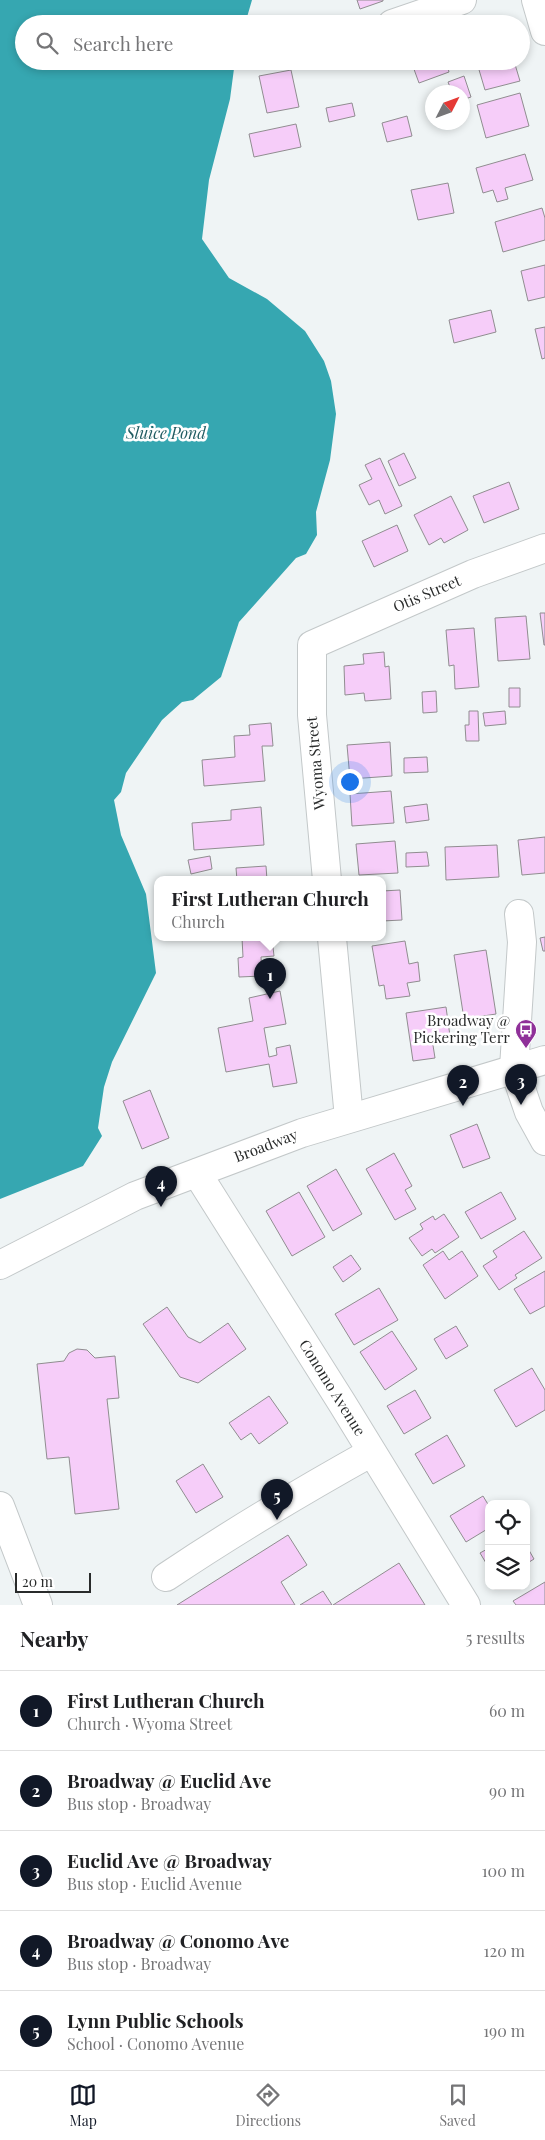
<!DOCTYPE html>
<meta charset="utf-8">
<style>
:root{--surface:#fff;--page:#f2f2f2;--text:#202124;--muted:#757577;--line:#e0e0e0;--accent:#111827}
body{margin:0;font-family:"Playfair Display",serif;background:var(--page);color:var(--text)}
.controls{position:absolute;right:15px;bottom:15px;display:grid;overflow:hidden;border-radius:10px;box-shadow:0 2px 8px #0003}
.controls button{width:45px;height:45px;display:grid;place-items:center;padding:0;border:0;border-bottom:1px solid var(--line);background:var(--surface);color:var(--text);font:25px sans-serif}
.compass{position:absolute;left:425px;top:85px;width:45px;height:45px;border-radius:50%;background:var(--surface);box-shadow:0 2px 8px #0003;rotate:48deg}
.scale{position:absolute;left:15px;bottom:12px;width:76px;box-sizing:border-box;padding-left:5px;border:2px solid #292b2b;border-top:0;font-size:14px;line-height:18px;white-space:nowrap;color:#292b2b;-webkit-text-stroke:4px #fff;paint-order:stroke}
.you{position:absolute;left:349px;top:781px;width:18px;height:18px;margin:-12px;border:4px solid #fff;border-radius:50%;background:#1a73e8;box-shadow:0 0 0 8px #1a73e833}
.badge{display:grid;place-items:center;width:32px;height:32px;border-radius:50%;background:var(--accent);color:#fff;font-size:16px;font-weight:700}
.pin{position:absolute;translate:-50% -41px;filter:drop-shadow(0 1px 2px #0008)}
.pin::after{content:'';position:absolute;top:26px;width:18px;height:15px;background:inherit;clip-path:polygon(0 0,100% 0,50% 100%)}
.popup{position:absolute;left:154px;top:876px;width:232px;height:65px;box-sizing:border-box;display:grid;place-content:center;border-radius:10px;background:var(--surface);filter:drop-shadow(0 1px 4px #0005);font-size:16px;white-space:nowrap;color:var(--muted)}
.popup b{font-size:19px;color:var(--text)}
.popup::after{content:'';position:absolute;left:50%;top:100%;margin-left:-10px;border:10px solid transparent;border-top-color:var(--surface)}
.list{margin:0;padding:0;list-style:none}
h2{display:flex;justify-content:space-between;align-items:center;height:65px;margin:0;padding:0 20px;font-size:21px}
h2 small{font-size:16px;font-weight:400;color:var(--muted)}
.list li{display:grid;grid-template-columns:32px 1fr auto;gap:15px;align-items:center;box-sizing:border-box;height:80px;padding:0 20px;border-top:1px solid var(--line)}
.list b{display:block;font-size:19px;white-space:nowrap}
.list p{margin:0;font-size:16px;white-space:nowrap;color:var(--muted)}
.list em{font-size:16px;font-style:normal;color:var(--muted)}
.icon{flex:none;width:28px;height:28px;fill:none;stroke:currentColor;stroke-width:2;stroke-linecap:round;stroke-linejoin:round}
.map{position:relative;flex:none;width:545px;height:1605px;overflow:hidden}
.search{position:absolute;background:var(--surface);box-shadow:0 2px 8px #0003;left:15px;right:15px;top:15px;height:55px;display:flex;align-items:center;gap:12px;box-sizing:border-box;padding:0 18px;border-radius:28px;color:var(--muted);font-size:19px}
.sheet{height:465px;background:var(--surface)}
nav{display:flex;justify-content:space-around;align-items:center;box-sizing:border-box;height:70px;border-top:1px solid var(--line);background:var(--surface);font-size:14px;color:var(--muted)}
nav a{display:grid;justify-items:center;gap:2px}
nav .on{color:var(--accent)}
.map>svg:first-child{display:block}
.water{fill:#36a7b1}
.building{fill:#f6cdf9;stroke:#908d90}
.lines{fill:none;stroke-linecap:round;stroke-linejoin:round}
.minor-casing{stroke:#c3c8c9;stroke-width:30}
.major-casing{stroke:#c3c8c9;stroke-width:30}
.minor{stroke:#fff;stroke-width:28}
.major{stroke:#fff;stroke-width:28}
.labels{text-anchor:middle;stroke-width:5;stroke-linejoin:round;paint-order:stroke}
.street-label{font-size:15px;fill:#292b2b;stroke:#fff}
.poi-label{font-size:15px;fill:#292b2b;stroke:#fff;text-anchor:end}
.water-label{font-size:16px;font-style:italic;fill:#205c62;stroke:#fff}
</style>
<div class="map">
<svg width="545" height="1605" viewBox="0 0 545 1605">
<rect width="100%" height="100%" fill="#eff4f5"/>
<path class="water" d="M0,0h252l-7,24h-221v37h211l-5,38 -21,81 -7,59 27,39 38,21 38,32 19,30 7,20 5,33 -6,46 -14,52 1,23 -11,19 -10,4 -57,64 -18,55 -28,23 -11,2 -20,18 -36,53 -5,19 -7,8 7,35 25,59 10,79 -44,89 -8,25 -6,41 4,8 -19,30 -83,33z"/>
<path class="building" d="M357,0h26v1l-23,8z
M411,61h35l3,11 -30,11z
M484,61h30l6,20 -35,9 -8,-27z
M291,70l8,37 -32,6 -8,-37z
M464,76l7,21 -9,3v-8h-10l-4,-10z
M520,93l9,33 -43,12 -9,-33z
M352,103l3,13 -26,6 -3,-14z
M407,116l5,20 -25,6 -5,-19z
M296,124l5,23 -47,10 -5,-23z
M525,154l8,26 -28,8 3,11 -11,3 -4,-12 -10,3 -7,-25z
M448,183l6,30 -36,7 -7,-30z
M542,208l3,10v22l-42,12 -8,-30z
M545,265v32l-17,4 -7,-30z
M491,310l5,22 -42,11 -5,-23z
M545,327v31l-3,1 -7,-30z
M404,453l12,25 -17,8 -11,-25z
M380,458l22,48 -17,8 -6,-14 -10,5 -10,-20 13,-6 -7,-14z
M509,482l10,27 -35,14 -11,-27z
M451,496l17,34 -24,13 -3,-5 -12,7 -15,-30z
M397,525l11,26 -34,16 -12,-26z
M540,613h5v32h-1z
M526,616l4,43 -32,2 -3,-43z
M474,628l5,59 -24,2 -1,-24 -5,1 -3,-36z
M384,652l1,15 4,-1 2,33 -26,2 -1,-8 -19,2 -1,-29 20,-2 -1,-10z
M509,688h11v19h-11z
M436,691l1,21 -14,1 -1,-21z
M469,711h9l1,30h-13l-1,-16h4z
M505,711l1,13 -21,2 -2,-13z
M271,723l2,23h-11l3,35 -61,5 -2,-26 33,-3 -1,-21 16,-1 -1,-10z
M390,742l2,34 -42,3 -3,-34z
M427,757l1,15 -24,1v-15z
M391,791l3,32 -42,3 -2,-32z
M427,804l2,16 -23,3 -2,-16z
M261,807l3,38 -70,5 -2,-27 39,-3v-10z
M545,837v36l-23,2 -4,-35z
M395,841l3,32 -39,2 -3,-31z
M497,845l2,32 -53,3 -1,-33z
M427,852l2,14 -23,1v-14z
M210,856l2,13 -21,5 -3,-14z
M266,866l1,14h-30l-1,-12z
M400,890l2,30 -20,1v-30z
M545,937v14h-2l-3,-13z
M242,938h30l2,18 -13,1 1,19 -23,1 -1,-19 5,-1z
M405,941l4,23 9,-2 2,19 -13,2 3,13 -24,3 -2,-14 -5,1 -7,-40z
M486,950l10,64 -32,5 -10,-64z
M280,991l6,33 -22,4 5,29 8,-2 -1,-7 14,-3 7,38 -24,4 -4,-23 -43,8 -8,-44 35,-7 -4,-23z
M446,1007l4,29 -18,3 3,19 -22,3 -7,-48z
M150,1090l19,48 -27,11 -19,-48z
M477,1124l13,34 -27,10 -13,-33z
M394,1153l18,33 -7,4 11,19 -21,11 -29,-51z
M336,1169l26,45 -29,17 -26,-45z
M299,1192l26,45 -33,19 -26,-45z
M501,1192l15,27 -35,20 -16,-27z
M444,1214l15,23 -24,16 -3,-4 -10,7 -13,-18 14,-9 -3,-5 13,-8 2,4z
M524,1231l18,27 -27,17 2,3 -18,12 -16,-24 14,-9 -4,-6z
M443,1251l6,9 13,-9 16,25 -33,23 -22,-34z
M351,1255l10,14 -18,13 -10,-15z
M545,1271v35l-15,8 -16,-25z
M379,1288l19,32 -44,25 -19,-31z
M167,1307l21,30 12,6 28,-20 18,26 -48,34 -18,-6 -37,-53z
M456,1326l12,20 -22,13 -12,-20z
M392,1331l25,38 -32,21 -25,-38z
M77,1349l10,1 8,8 20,-2 4,42 -12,1 12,110 -44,5 -6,-57 -22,2 -10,-95 27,-3 5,-8z
M532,1368l13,22v20l-29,17 -22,-37z
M415,1390l16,28 -27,16 -17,-28z
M269,1396l19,27 -29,21 -8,-11 -10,7 -12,-17z
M447,1435l18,31 -32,18 -18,-30z
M203,1464l20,33 -27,16 -20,-32z
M483,1496l6,10v22l-23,14 -16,-26z
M288,1535l19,30 -26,17 14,23h-118z
M526,1545l8,14 -8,5z
M489,1548v20l-9,-15z
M399,1563l26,42h-92z
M545,1582v23h-29l-3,-4z
M323,1591l9,14h-32z"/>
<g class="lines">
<g class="minor-casing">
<path id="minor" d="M536,0l9,31
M392,24l70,-24
M327,880l-15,-165v-70l161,-71 72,-26
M519,914l3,28 -8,126 15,44 16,29
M332,938l17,180
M197,1173l145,230 124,202
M0,1506l38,99
M166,1577c67,-45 136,-86 206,-125"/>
</g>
<g class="major-casing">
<path id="major" d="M0,1265l135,-69 167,-63 243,-73"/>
</g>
<use href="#minor" class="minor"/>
<use href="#major" class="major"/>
</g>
<defs>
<g id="bus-pin" transform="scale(1.125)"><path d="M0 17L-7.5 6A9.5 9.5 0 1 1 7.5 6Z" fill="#8f3099" stroke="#fff"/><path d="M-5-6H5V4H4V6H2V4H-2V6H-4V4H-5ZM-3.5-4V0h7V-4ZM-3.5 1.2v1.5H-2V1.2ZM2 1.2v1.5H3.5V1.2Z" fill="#fff"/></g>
</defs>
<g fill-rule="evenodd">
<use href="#bus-pin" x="526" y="1030"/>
</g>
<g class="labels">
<g class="street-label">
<text transform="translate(427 594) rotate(-23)" y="5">Otis Street</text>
<text transform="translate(316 763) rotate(-95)" y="5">Wyoma Street</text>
<text transform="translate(266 1146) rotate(-21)" y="5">Broadway</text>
<text transform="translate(332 1388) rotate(58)" y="5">Conomo Avenue</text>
</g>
<g class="poi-label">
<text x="510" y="1026">Broadway @<tspan x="510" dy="17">Pickering Terr</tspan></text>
</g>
<g class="water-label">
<text x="166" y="439">Sluice Pond</text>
</g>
</g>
</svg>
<div class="controls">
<button><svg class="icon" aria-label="locate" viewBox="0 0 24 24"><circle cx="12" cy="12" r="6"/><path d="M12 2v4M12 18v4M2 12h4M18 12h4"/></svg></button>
<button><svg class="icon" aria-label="layers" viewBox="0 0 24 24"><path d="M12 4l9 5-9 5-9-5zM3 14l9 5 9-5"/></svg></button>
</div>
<svg class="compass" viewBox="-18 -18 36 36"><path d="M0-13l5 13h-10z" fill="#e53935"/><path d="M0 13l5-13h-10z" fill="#757577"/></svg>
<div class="scale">20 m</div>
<div class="you"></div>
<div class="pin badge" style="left:270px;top:999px">1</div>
<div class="popup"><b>First Lutheran Church</b>Church</div>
<div class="pin badge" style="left:463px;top:1106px">2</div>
<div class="pin badge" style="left:521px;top:1105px">3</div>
<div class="pin badge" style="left:161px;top:1207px">4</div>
<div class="pin badge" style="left:277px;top:1520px">5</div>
<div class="search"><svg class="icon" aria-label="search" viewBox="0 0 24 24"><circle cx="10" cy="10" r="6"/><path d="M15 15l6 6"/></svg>Search here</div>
</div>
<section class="sheet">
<h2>Nearby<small>5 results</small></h2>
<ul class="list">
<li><span class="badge">1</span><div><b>First Lutheran Church</b><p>Church · Wyoma Street</p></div><em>60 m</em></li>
<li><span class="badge">2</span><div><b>Broadway @ Euclid Ave</b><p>Bus stop · Broadway</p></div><em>90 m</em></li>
<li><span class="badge">3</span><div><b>Euclid Ave @ Broadway</b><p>Bus stop · Euclid Avenue</p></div><em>100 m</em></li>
<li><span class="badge">4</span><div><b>Broadway @ Conomo Ave</b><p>Bus stop · Broadway</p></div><em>120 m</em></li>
<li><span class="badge">5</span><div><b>Lynn Public Schools</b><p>School · Conomo Avenue</p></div><em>190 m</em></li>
</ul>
</section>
<nav>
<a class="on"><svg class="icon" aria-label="map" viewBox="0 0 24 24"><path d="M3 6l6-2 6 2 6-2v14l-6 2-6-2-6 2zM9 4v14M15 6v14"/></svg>Map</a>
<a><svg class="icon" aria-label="directions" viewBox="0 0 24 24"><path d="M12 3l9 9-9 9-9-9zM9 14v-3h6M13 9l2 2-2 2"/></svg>Directions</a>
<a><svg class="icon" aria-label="saved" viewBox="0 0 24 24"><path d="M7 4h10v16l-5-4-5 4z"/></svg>Saved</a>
</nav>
